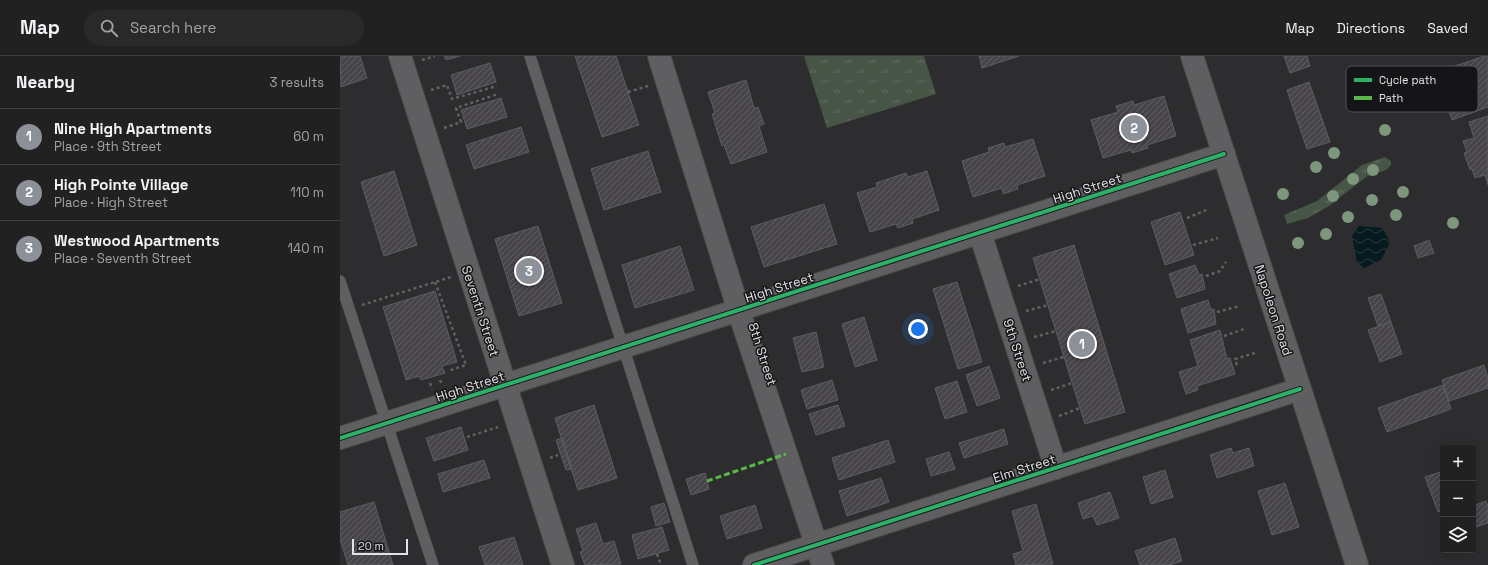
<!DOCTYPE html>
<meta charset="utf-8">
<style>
:root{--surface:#222122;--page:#2a292a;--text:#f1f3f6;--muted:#a2a3a5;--line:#3f3e40;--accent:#8c9099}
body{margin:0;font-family:"Space Grotesk",sans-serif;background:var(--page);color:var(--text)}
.controls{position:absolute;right:12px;bottom:12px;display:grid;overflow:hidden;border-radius:4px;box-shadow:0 4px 16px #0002}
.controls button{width:36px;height:36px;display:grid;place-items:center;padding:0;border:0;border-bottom:1px solid var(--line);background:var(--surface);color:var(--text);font:20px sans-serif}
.scale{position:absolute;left:12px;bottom:10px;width:56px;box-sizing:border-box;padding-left:4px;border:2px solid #e3e2e5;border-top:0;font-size:11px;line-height:14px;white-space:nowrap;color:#e3e2e5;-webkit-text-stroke:3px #151416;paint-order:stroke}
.you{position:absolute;left:578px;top:273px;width:14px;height:14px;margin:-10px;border:3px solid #fff;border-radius:50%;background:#1a73e8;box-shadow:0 0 0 6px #1a73e833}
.badge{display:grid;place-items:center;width:26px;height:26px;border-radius:50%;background:var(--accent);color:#fff;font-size:13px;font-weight:700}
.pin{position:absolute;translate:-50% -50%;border:2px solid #fff;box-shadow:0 1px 4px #0006}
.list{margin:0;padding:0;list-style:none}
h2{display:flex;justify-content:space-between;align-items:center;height:52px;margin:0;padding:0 16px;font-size:17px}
h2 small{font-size:13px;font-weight:400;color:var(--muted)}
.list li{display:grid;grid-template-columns:26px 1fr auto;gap:12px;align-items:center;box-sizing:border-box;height:56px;padding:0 16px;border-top:1px solid var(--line)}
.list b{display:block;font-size:15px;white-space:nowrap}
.list p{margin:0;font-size:13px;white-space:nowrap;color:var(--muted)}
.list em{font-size:13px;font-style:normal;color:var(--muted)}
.icon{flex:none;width:22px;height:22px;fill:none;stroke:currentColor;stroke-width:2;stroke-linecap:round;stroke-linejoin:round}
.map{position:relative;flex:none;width:1148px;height:509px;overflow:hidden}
header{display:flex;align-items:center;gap:24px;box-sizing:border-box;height:56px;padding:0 20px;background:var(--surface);border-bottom:1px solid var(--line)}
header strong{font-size:19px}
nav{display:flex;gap:22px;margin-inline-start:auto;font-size:14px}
.search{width:280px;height:36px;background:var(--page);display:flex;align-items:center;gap:10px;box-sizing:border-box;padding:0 14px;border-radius:22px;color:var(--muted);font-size:15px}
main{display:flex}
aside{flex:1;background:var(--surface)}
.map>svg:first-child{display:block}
.grass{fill:url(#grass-tufts)}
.water{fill:url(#water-waves)}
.building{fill:url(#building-hatch);stroke:#5d5d5e}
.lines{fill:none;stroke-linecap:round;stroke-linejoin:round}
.service-casing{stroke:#4b4a4c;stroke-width:12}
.minor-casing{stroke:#4b4a4c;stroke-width:24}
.secondary-casing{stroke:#4b4a4c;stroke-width:24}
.path{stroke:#616062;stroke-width:2.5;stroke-dasharray:3 3;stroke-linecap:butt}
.service{stroke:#5f5e60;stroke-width:11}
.minor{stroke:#5f5e60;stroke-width:22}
.secondary{stroke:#5f5e60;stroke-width:22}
.quiet{stroke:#58b947;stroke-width:3;stroke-dasharray:6 3;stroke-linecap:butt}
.cycleway-casing{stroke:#151416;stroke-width:6}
.cycleway{stroke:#2db169;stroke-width:4}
.tree{fill:#7c977c}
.labels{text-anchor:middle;stroke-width:3;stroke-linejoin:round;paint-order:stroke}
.street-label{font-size:13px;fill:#e3e2e5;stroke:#151416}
.key{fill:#151416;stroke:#535254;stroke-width:1}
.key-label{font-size:11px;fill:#e3e2e5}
</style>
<header>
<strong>Map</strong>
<div class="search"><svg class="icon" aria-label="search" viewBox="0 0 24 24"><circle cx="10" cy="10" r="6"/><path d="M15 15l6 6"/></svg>Search here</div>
<nav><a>Map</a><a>Directions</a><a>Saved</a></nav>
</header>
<main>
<aside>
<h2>Nearby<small>3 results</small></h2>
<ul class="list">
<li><span class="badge">1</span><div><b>Nine High Apartments</b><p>Place · 9th Street</p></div><em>60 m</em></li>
<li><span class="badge">2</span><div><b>High Pointe Village</b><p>Place · High Street</p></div><em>110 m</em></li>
<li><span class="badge">3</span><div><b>Westwood Apartments</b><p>Place · Seventh Street</p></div><em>140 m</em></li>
</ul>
</aside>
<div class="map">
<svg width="1148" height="509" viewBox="0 0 1148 509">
<defs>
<pattern id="grass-tufts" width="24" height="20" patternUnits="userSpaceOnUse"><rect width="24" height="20" fill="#475547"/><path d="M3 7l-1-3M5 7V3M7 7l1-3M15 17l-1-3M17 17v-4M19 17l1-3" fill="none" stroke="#616d61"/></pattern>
<pattern id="water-waves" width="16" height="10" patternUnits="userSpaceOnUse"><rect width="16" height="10" fill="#051b1f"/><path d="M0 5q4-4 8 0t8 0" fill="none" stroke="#293c3f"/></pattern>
<pattern id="building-hatch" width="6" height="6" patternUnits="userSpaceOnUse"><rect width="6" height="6" fill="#47444a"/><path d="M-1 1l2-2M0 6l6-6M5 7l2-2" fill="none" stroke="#615f64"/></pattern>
</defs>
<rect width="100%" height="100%" fill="#2d2c2e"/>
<path class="grass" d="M464,0h120l12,38 -109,34z
M1045,101l6,4v4l-5,5 -20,7 -37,29 -21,12 -21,6 -3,-9 33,-14 45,-36z"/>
<path class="water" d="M1019,170l23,2 8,14 -9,18 -17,8 -7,-6 -5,-26z"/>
<path class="building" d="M0,0h20l7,22 -26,9z
M104,0h16l-14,4z
M235,0h41l23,69 -37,12z
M639,0h40l-37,12z
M944,0h23l3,10 -20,7z
M1144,0h4v51l-36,13 -17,-47z
M150,7l6,19 -39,13 -6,-20z
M406,24l8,28 4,-1 6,17 -5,2 8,26 -36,12 -7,-19 -2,1 -10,-32 3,-1 -7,-21z
M969,26l21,60 -23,7 -20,-59z
M824,40l12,40 -29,9 1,3 -16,5 -1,-3 -28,8 -12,-38 27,-8 -2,-6 17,-5 1,4z
M161,42l6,19 -40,12 -6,-19z
M1148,60v69l-3,-10 -10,3 -3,-9 -2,1 -6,-17 3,-1 -4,-11 11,-3 -5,-16z
M181,71l8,25 -55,17 -8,-24z
M693,83l12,37 -28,9 1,4 -15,5 -1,-6 -29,9 -11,-36 27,-9 -1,-4 16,-5 1,4z
M308,95l13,41 -57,18 -13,-41z
M54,115l23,74 -33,11 -23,-74z
M587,115l12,39 -27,9 1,4 -15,5 -2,-4 -26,8 -13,-39 20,-6 -1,-4 30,-10 2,4z
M484,148l13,40 -73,23 -13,-40z
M840,156l14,43 -29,10 -14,-43z
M198,170l24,77 -43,13 -24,-77z
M1089,184l5,13 -16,5 -4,-12z
M734,189l51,167 -40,12 -52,-166z
M340,190l14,44 -59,18 -13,-43z
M855,209l4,10 3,-1 3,15 -28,9 -8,-24z
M617,226l25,80 -24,7 -25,-80z
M95,235l22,71 -15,4 3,7 -24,7 -2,-4 -13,4 -23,-73z
M1041,238l10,28 -13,4 -10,-28z
M868,244l3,10 3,-1 2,15 -28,9 -7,-24z
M524,261l13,43 -22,7 -13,-43z
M1051,266l11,32 -22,8 -12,-32z
M880,274l7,29 3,-1 5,16 -38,12 1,4 -12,4 -7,-22 19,-6 -8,-26z
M476,276l8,35 -22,5 -9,-34z
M1144,309l4,13v10l-39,13 -7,-21z
M649,310l11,32 -23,8 -11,-31z
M492,324l6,20 -31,9 -6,-19z
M617,325l10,31 -22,7 -10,-31z
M1103,329l8,24 -64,23 -9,-24z
M254,349l23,73 -39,12 -23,-72z
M498,349l7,21 -29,9 -7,-21z
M121,371l7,23 -34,11 -8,-23z
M664,373l4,15 -44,14 -5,-15z
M222,382l10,31 -6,1 -10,-30z
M548,384l7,22 -56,18 -7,-22z
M891,392l2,5 16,-5 5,18 -37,12 -7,-23z
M609,396l6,17 -24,7 -5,-17z
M144,404l6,18 -47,14 -5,-18z
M825,414l8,27 -22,7 -8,-27z
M1103,415v39l-5,2 -13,-35z
M365,417l4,16 -18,6 -5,-16z
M541,422l8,24 -42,14 -8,-25z
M945,427l14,44 -27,8 -14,-44z
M770,436l9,26 -22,7 -4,-9 -10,3 -5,-16z
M1146,445l2,6v16l-15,5v-22z
M34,446l19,63h-45l-8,-26v-27z
M324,447l6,19 -14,4 -5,-19z
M696,448l17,60 -37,1 -3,-11 10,-3 -11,-40z
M415,449l7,23 -35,11 -7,-23z
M256,467l7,21 11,-3 7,23 -36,1 -5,-13 3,-1 -7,-22z
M322,471l7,23 -31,9 -6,-24z
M174,481l9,28h-38l-6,-18z
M835,482l7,23 -12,4h-30l-5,-14z"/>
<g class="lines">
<g class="service-casing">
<path id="service" d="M190,0l163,509
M0,225l93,284"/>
</g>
<g class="minor-casing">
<path id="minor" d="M60,0l163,509
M319,0l84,268 80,241
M640,177l76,235
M0,382l884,-284
M414,509l546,-176"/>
</g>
<g class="secondary-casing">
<path id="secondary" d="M852,0l165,509"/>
</g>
<path class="path" d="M82,4l13,-4
M91,34l16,-5 5,14 45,-13
M288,36l20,-6
M104,72l17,-6 -5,-14 42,-14
M847,162l22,-9
M853,189l25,-7
M866,220l14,-5 6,-9
M95,226l31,83 -18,6
M678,230l22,-7
M22,249l89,-28
M686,255l22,-6
M877,256l23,-6
M884,280l23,-8
M694,281l22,-6
M703,307l21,-6
M897,309l-2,-6 20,-6
M100,324l2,5
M90,327l2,6
M711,334l21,-7
M719,360l21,-8
M127,381l31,-10
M210,402l8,-3
M317,498l4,11"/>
<use href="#service" class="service"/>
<use href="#minor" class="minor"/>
<use href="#secondary" class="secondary"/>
<path class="quiet" d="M367,425l79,-27"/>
<g class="cycleway-casing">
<path id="cycleway" d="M0,382l884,-284
M414,509l546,-176"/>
</g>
<use href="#cycleway" class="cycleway"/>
</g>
<g class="tree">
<circle cx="1045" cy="74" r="6"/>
<circle cx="994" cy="97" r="6"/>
<circle cx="976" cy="111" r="6"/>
<circle cx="1033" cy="114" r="6"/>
<circle cx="1013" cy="123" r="6"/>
<circle cx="1063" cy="136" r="6"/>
<circle cx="943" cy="138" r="6"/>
<circle cx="993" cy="140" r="6"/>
<circle cx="1032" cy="144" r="6"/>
<circle cx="1056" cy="159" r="6"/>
<circle cx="1008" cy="161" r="6"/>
<circle cx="1113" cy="167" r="6"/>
<circle cx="986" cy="178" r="6"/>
<circle cx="958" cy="187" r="6"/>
</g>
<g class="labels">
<g class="street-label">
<text transform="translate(747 132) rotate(-18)" y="5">High Street</text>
<text transform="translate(439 231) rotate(-18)" y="5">High Street</text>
<text transform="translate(934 254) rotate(72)" y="5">Napoleon Road</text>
<text transform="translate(141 255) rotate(72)" y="5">Seventh Street</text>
<text transform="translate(678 294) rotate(72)" y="5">9th Street</text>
<text transform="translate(423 298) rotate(72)" y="5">8th Street</text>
<text transform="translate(130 330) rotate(-18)" y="5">High Street</text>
<text transform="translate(684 412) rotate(-18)" y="5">Elm Street</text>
</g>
</g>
<rect x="1006" y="10" width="132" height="46" rx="6" class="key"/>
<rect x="1014" y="22" width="18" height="4" fill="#2db169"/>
<rect x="1014" y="40" width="18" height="4" fill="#58b947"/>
<g class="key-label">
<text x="1039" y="28">Cycle path</text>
<text x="1039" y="46">Path</text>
</g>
</svg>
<div class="controls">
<button>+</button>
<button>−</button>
<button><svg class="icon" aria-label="layers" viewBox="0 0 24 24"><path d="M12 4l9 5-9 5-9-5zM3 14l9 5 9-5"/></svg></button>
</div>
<div class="scale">20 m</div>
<div class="you"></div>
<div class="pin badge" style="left:742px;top:288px">1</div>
<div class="pin badge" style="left:794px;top:72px">2</div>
<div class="pin badge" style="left:189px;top:215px">3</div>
</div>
</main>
